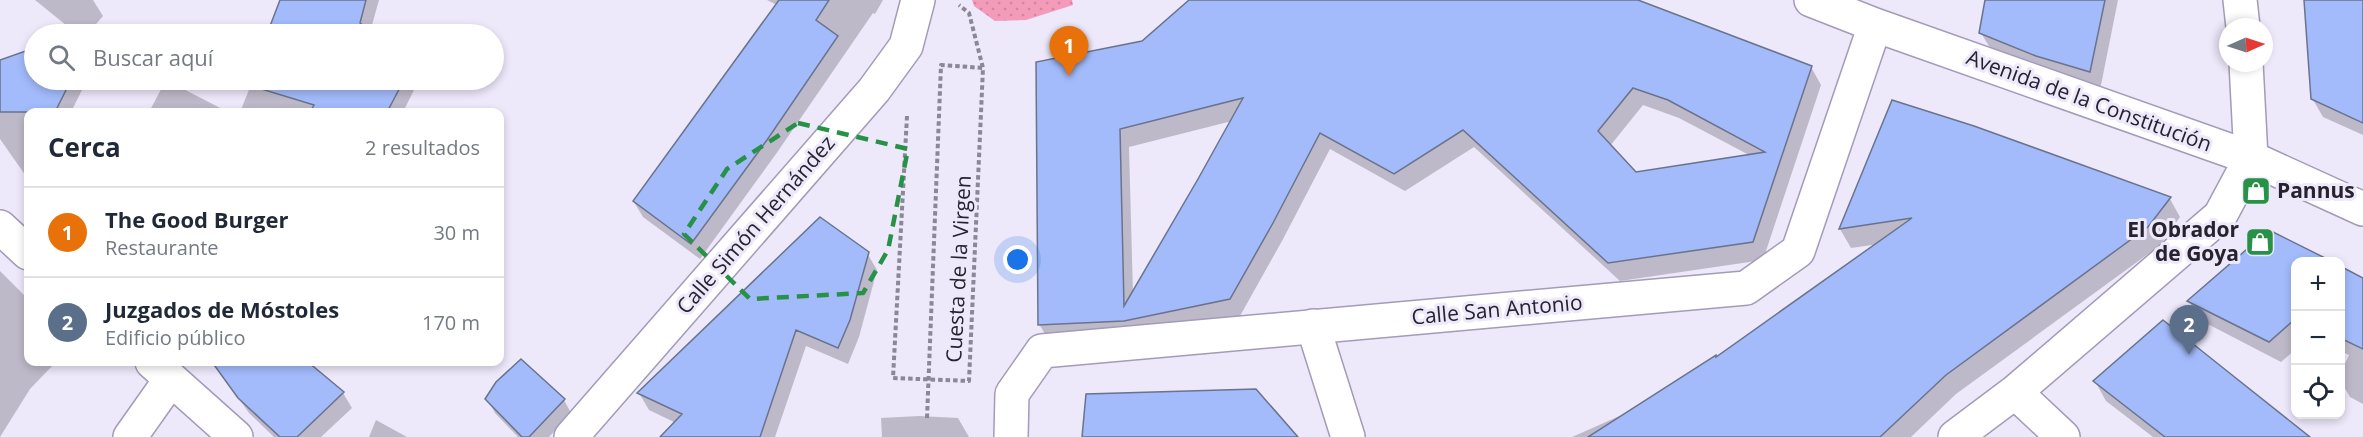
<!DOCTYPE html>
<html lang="es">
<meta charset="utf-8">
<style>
:root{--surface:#fff;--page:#f6f6f7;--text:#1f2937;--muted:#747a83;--line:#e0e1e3;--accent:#289148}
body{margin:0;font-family:"Open Sans",sans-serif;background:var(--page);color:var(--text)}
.controls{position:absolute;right:18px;bottom:18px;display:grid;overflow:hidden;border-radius:12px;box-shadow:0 3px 9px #0003}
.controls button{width:54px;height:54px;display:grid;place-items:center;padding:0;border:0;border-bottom:2px solid var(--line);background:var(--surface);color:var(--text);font:30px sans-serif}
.compass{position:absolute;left:2219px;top:18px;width:54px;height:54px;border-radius:50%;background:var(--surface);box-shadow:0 3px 9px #0003;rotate:87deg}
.you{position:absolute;left:1018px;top:260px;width:21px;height:21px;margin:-15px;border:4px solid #fff;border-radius:50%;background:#1a73e8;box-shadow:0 0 0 9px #1a73e833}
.badge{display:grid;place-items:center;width:39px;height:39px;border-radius:50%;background:var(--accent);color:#fff;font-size:20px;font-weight:700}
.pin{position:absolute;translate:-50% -50px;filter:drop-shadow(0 2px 3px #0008)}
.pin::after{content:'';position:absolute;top:32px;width:21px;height:18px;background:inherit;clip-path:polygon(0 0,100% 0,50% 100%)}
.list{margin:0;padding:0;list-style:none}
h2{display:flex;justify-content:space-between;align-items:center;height:78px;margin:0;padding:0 24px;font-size:26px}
h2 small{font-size:20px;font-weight:400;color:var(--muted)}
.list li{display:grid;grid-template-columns:39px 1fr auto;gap:18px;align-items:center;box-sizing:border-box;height:90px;padding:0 24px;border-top:2px solid var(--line)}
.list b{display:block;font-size:22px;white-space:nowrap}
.list p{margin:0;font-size:20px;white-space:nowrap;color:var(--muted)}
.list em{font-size:20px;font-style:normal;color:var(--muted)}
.icon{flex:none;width:33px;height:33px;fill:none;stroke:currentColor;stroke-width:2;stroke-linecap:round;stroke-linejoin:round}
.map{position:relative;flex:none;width:2363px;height:437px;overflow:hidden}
.search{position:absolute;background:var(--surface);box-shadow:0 3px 9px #0003;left:24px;top:24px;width:480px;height:66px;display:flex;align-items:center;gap:15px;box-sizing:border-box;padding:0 21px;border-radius:33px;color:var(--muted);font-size:22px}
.panel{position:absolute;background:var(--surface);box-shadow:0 3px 9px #0003;left:24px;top:108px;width:480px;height:258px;border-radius:12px}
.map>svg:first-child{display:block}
.park{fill:url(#park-dots)}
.shadow{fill:#0003;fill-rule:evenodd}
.building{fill:#a3bbfb;stroke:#6a738d;stroke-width:1.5;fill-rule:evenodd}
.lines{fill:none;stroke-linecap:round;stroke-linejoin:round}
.pedestrian-casing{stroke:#a39bb7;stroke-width:36}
.minor-casing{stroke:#a39bb7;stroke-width:36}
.path{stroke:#8b8796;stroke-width:4;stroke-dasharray:4.5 3;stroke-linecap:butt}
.pedestrian{stroke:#fff;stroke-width:33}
.minor{stroke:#fff;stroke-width:33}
.marked{fill:none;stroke:#289148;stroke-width:4.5;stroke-dasharray:12 8;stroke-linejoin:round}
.labels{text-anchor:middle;stroke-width:6;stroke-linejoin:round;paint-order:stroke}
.street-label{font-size:21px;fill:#26232e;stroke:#ede8fa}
.poi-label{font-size:21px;font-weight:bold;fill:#26232e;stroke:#ede8fa;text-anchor:start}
</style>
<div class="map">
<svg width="2363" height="437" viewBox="0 0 2363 437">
<defs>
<pattern id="park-dots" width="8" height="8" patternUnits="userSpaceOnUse" patternTransform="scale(1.5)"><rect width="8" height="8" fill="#f49bb9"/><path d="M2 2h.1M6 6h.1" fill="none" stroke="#d1859f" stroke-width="1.8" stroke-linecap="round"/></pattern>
</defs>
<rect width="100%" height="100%" fill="#ede8fa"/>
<path class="park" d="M972,0h100l1,5 -47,15 -31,1 -21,-15z"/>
<path class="shadow" d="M35,0h58l10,16 -12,14 6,-2 4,6h-24z
M283,0h96l-9,32 3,2h-103z
M767,0h116l-8,14 -2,-1 -97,141 -76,105 -57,-42 -9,-15 143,-197z
M1191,0h441l179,67 10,18 -58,175 -143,21 -146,-134 -69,44 -75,-42 -48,92 -42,75 -105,22 -85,4 -11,-18 104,-282zM1643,105l36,13 72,38 -115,18 -26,-28zM1232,121l-99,173 -4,-147z
M1987,0h131l-18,90 -108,-39 -11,-18z
M2305,0h58v135l-40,-18 -11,-19z
M34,50v30h53l-16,32h-43v67l-28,-40v-77z
M166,80l62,32h-79z
M253,80h166l-16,32h-163z
M1892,102l278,97 10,18 -21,29 -203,148 -45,43h-339l61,-27 83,-52 163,-114 -28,4 -11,-19z
M2269,232l58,30h-31v87l-15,13 -81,-42 -11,-19z
M867,253l10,17 -18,67 -11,27 -42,-18 -31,91h-113l14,-14 -27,-13 -10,-17z
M2340,268l23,11v125l-13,-7 -10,-17v-6l9,-19 -9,-4z
M0,271l28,28v63h28l-26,27 -30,48z
M213,362h93l37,31 9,15 -31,29h-47l-25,-24z
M2095,381l213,56h-155l-47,-36z
M487,399l77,1 7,13 -22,24h-31l-23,-24z
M919,416l39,2 11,19h-87l-1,-19z
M376,420l31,17h-38z"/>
<path class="building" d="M280,0h86l-6,23 16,11h-109z
M779,0h50l-13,20 22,16 -71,104 -76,104 -58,-43z
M1189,0h449l174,66 -59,176 -145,21 -145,-133 -69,44 -74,-41 -47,90 -43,76 -106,22 -86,4 -2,-263 106,-21zM1633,88l35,12 97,52 -129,20 -38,-41zM1243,98l-45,81 -74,127 -4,-177z
M1985,0h120l-15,72 -54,-16 -57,-23z
M2304,0h59v123l-52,-24z
M34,48v32h37l-16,32h-55v-52z
M250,80h154l-17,32h-77l4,-7 -66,-20z
M1892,100l82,26 197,71 -23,30 -202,148 -66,62h-292l128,-82v2l196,-139 -73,11z
M820,217l49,35 -19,68 -12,28 -42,-18 -36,107h-100l22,-23 -45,-21z
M2269,230l62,31h-36v58l-26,23 -82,-41z
M2340,266l23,12v71l-23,-11z
M2163,320l64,51 83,66h-145l-72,-56z
M521,359l44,40 -36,38h-7l-37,-38 11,-17z
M212,362h96l36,30 -47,45h-17l-42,-39z
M1256,389l42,48h-216l4,-43z"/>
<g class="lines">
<g class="pedestrian-casing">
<path id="pedestrian" d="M2251,158l112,51
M1313,326l35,111"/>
</g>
<g class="minor-casing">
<path id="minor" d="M1811,0l64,25 376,133
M2240,0l3,27
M2246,63l5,95
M0,227l28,26
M152,362l84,75
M2015,392l48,45
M130,437l41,-58
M571,437l303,-347 32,-44 12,-46
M1011,437l1,-43 30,-43 704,-63 52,-37 77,-226
M1955,437l60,-45 205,-176 31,-58"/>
</g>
<path class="path" d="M907,116l-14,262 76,3 14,-313 -14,-55 -10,-8
M927,418l14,-353 42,3"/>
<use href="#pedestrian" class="pedestrian"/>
<use href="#minor" class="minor"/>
</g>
<path class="marked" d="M798,123l110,26 -20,101 -25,43 -113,6 -66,-65 43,-65z"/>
<defs>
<g id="shop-square" transform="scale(1.5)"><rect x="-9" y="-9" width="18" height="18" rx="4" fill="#289148" stroke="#ede8fa"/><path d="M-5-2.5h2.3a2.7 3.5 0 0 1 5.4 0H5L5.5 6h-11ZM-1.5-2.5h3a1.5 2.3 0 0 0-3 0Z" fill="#fff"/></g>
</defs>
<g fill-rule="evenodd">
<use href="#shop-square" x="2256" y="191"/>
<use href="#shop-square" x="2260" y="242"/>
</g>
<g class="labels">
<g class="street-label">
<text transform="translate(2089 101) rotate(20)" y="7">Avenida de la Constitución</text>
<text transform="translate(756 225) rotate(-49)" y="7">Calle Simón Hernández</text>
<text transform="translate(959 269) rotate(-87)" y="7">Cuesta de la Virgen</text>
<text transform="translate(1497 310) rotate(-5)" y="7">Calle San Antonio</text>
</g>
<g class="poi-label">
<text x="2277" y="198">Pannus</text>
<text x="2239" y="237" text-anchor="end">El Obrador<tspan x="2239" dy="24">de Goya</tspan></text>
</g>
</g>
</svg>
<div class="controls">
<button>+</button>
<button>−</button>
<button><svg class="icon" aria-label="locate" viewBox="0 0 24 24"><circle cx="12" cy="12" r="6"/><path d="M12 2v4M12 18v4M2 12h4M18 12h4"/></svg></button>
</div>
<svg class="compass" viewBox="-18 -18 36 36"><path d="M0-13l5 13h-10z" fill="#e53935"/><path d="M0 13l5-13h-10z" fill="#747a83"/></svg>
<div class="you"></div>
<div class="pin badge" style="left:1069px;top:76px;background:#e8710a">1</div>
<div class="pin badge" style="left:2189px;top:355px;background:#5c6f8a">2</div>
<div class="search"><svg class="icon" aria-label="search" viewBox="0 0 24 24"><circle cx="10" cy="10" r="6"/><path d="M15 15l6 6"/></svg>Buscar aquí</div>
<section class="panel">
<h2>Cerca<small>2 resultados</small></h2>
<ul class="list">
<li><span class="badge" style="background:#e8710a">1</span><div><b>The Good Burger</b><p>Restaurante</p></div><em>30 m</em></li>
<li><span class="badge" style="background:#5c6f8a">2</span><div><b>Juzgados de Móstoles</b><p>Edificio público</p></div><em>170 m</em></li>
</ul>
</section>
</div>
